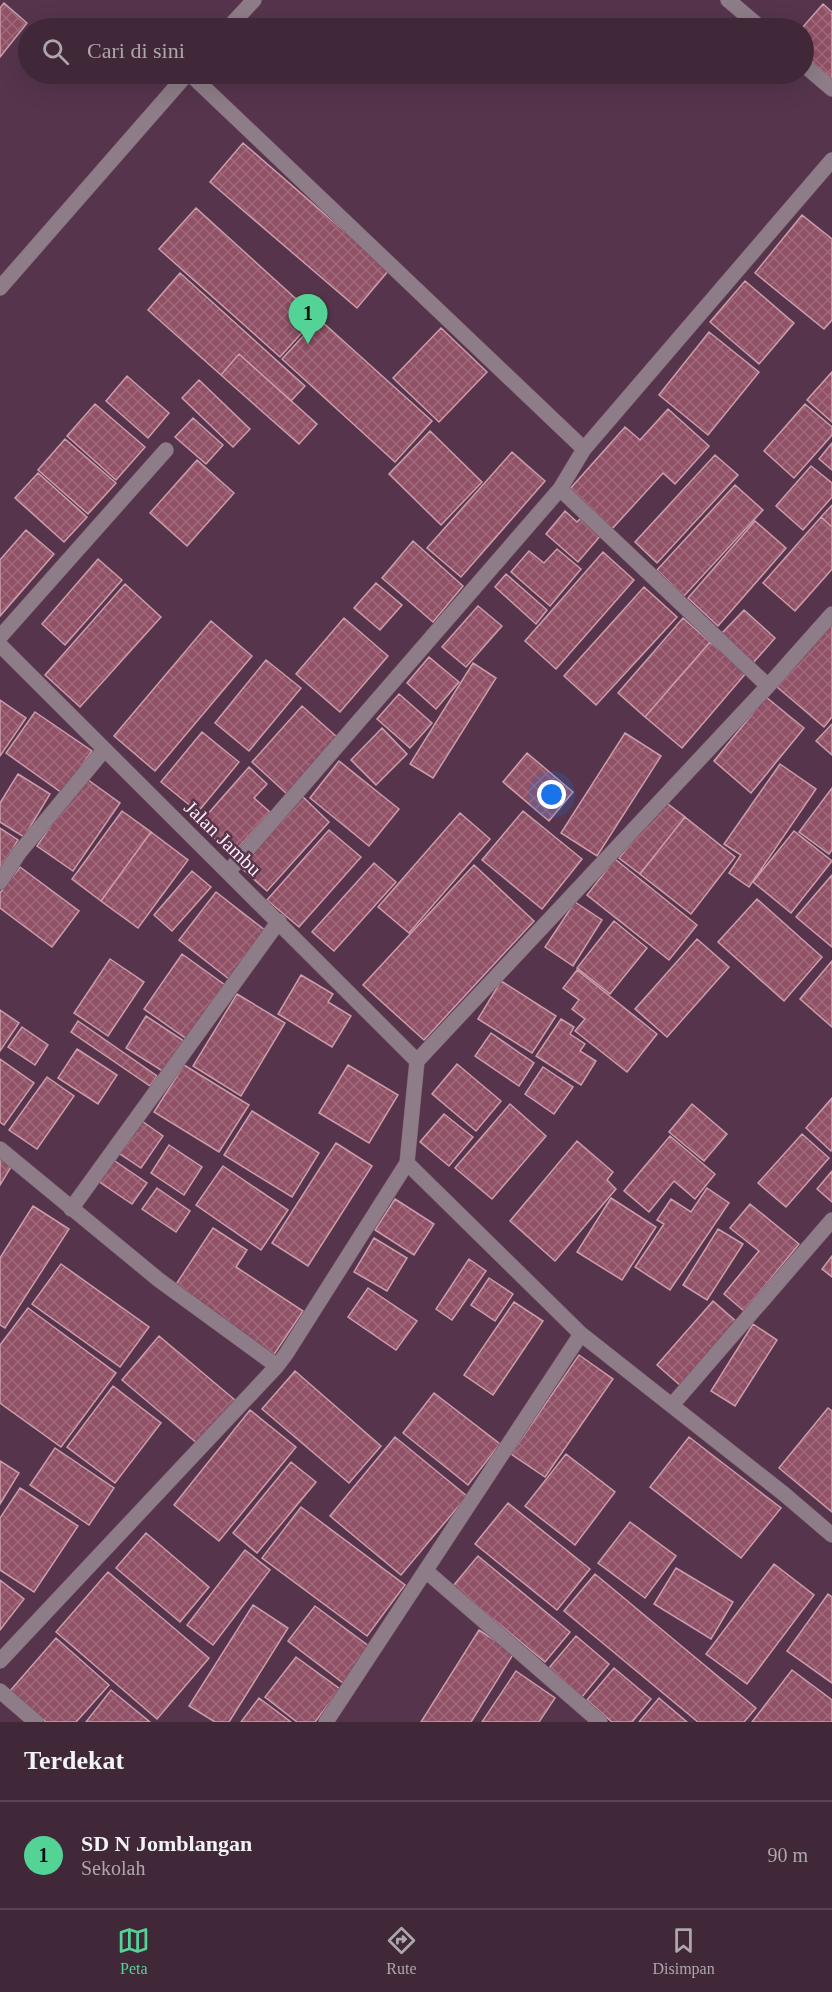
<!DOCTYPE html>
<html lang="id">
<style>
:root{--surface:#402839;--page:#4b3444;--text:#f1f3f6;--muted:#aea6ae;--line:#594453;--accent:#54d396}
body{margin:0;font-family:Georgia,serif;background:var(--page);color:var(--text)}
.you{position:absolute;left:552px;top:795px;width:21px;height:21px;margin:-15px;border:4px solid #fff;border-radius:50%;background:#1a73e8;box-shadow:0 0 0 9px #1a73e833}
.badge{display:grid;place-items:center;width:39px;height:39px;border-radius:50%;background:var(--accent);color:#111;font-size:20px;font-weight:700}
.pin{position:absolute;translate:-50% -50px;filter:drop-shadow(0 2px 3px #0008)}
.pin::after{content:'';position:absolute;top:32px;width:21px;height:18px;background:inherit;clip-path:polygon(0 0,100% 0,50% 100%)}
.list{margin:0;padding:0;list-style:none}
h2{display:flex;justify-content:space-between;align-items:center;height:78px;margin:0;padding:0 24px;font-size:26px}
h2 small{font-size:20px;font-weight:400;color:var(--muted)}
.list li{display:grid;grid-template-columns:39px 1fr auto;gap:18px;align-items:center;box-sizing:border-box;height:108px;padding:0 24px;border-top:2px solid var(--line)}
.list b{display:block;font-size:22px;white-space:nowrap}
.list p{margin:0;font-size:20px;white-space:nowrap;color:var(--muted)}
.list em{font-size:20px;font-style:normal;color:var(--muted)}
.icon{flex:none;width:33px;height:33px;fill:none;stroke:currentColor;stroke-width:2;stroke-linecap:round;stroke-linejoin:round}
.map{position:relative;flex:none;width:832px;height:1722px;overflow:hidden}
.search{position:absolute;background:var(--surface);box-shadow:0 6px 24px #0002;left:18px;right:18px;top:18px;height:66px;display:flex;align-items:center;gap:15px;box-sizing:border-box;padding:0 21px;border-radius:33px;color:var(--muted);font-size:22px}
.sheet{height:186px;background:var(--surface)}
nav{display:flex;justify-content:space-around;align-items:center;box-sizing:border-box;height:84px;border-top:2px solid var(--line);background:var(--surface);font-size:16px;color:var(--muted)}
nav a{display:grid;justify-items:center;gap:3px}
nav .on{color:var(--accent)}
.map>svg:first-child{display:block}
.building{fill:url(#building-cross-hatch);stroke:#cc9dab;stroke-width:1.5}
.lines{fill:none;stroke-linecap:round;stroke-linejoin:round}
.minor-casing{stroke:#715268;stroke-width:16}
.minor{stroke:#8e7d88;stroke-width:15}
.labels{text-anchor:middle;stroke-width:5;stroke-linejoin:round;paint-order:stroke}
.street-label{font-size:20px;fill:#ffedf8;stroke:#56354c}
</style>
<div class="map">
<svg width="832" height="1722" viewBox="0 0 832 1722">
<defs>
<pattern id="building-cross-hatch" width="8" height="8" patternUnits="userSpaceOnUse" patternTransform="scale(1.5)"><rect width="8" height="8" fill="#905065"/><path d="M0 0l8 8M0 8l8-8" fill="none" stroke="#a16a7c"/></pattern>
</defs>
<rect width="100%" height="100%" fill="#56354c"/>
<path class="building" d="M4,3l23,20 -27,34v-49z
M823,4l9,8v67l-28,-24v-27h-2z
M243,143l146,127 -32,38 -147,-126z
M196,208l120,109 -36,40 -121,-108z
M802,215l30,24v81l-8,9 -69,-56z
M180,273l125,113 -14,15 -52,-47 -18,21 -73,-65z
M745,281l49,42 -35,41 -49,-42z
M319,319l113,102 -37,41 -113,-103z
M441,328l46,44 -48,50 -46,-44z
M709,332l50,40 -51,63 -49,-40z
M239,354l78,70 -18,20 -78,-69z
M832,372v50l-25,-22z
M127,376l42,37 -21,25 -42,-37z
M199,380l51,49 -17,18 -51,-49z
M95,404l50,43 -29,33 -49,-44z
M805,404l27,23v8l-38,43 -30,-27z
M668,409l41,37 -34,38 -12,-11 -51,56 -43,-39 56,-63 15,13z
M193,418l30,27 -17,19 -31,-27z
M430,431l52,51 -41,43 -52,-51z
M65,439l51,44 -28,31 -50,-44z
M832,443v27l-13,-11z
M512,452l33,29 -84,96 -34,-29z
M715,455l23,20 -81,88 -22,-21z
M197,460l37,33 -47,53 -37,-33z
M811,466l21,17v14l-29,33 -27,-24z
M38,473l49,44 -23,25 -49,-44z
M735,485l28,25 -79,86 -27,-26z
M832,505v22l-11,-10z
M565,511l12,11 4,-4 20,17 -23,27 -32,-28z
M821,517l11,10v42l-37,42 -32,-28z
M755,521l31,27 -68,78 -30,-28z
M26,530l28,24 -54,62v-56z
M413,541l50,45 -30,36 -51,-44z
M557,549l24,20 -31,37 -39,-34 18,-21 15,12z
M603,552l31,28 -78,89 -31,-28z
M98,559l24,21 -57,65 -23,-21z
M506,574l41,36 -11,14 -41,-37z
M376,583l26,22 -22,25 -26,-22z
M125,584l36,33 -81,90 -35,-32z
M644,587l33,30 -81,88 -32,-29z
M478,606l24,20 -36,41 -24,-20z
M744,610l31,28 -22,25 -32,-29z
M344,618l44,38 -48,56 -44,-38z
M683,618l27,24 -65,75 -27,-24z
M211,621l41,35 -97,115 -41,-35z
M830,625l2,1v91l-8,10 -47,-40z
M710,642l36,31 -64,75 -37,-31z
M429,657l30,25 -23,27 -29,-26z
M266,660l35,28 -52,63 -34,-28z
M473,663l23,15 -63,100 -23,-14z
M399,694l33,29 -22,25 -33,-29z
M766,697l38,31 -53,65 -37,-32z
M0,700l26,18 -26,38z
M302,706l35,31 -50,57 -35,-32z
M35,712l57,39 -30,42 -56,-40z
M832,724v31l-16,-14z
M382,728l25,26 -31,31 -25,-25z
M202,732l37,30 -41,50 -37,-30z
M625,733l36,23 -64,100 -36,-23z
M527,753l46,39 -24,29 -46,-39z
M339,761l60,48 -30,37 -59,-48z
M780,764l36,25 -67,98 -20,-14 12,-18 -17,-11z
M249,767l18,17 -13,14 16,14 -38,43 -33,-31z
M18,774l32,20 -26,43 -24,-15v-19z
M84,777l36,26 -47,68 -36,-25z
M832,788v62l-3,4 -30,-22z
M302,796l27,26 -62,69 -28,-25z
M664,801l21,16 -45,57 -21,-16z
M122,811l29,21 -50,69 -29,-22z
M523,811l59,48 -40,50 -60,-49z
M460,813l30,26 -81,94 -31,-26z
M685,817l50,40 -44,57 -51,-40z
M0,828l18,12 -18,29z
M329,830l32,27 -62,70 -32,-27z
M794,831l38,30 -41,52 -38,-31z
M151,832l37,28 -50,68 -37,-27z
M615,859l82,66 -28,35 -82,-65z
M374,863l22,19 -62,69 -22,-19z
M474,865l60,56 -110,119 -61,-55z
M20,867l59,44 -27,36 -52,-39v-15z
M192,871l19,16 -39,44 -18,-16z
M832,875v72l-36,-30z
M216,892l50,39 -37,48 -50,-39z
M757,899l65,58 -38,44 -66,-59z
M575,902l27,18 -29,46 -28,-19z
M614,921l33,27 -37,46 -33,-26z
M697,939l32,28 -62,70 -32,-28z
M182,954l43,31 -37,55 -44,-31z
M110,959l34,23 -36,54 -34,-23z
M832,961v66l-32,-28z
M577,970l80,64 -30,38 -52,-41 10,-12 -13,-10 7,-9 -16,-12z
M301,975l32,19 -5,8 23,14 -19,31 -54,-33z
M501,981l55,35 -24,37 -54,-34z
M237,994l48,29 -44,73 -48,-30z
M0,1010l19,13 -19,28z
M146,1016l38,25 -20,31 -38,-24z
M561,1019l13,8 -4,7 15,10 -5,7 16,10 -15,24 -45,-29z
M78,1021l79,55 -7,10 -79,-54z
M22,1027l26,18 -13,20 -27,-18z
M491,1033l43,30 -15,23 -44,-30z
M77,1049l40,26 -19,29 -40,-26z
M0,1059l34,24 -30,42 -4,-3z
M457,1064l44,37 -25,30 -44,-37z
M184,1065l65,40 -30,47 -65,-40z
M348,1065l50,30 -29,48 -50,-30z
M543,1067l30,20 -19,27 -29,-20z
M47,1077l27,19 -37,53 -28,-19z
M832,1098v52l-1,1 -25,-23z
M510,1104l36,32 -54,63 -37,-31z
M692,1104l35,30 -23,27 -35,-29z
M252,1111l67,42 -27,44 -68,-42z
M444,1114l29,23 -24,29 -29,-24z
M139,1119l24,17 -22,32 -24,-16z
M802,1134l27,24 -43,49 -28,-24z
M670,1136l45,38 -20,25 -21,-18 -25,31 -25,-21z
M577,1141l36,31 -6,8 9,9 -61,72 -45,-40z
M336,1143l36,23 -64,100 -36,-23z
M169,1145l33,22 -18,28 -33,-22z
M0,1153l14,9 -14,23z
M109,1157l38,26 -15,21 -37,-25z
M223,1166l65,44 -27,40 -65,-45z
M832,1171v31l-15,-13z
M157,1188l33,23 -14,21 -34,-23z
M707,1188l22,15 -59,87 -35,-23 29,-43 -7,-4 14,-21 20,13z
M611,1198l45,29 -34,53 -45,-28z
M395,1199l39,25 -20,31 -39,-25z
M750,1204l49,40 -55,67 -20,-17 35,-43 -29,-23z
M33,1206l36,23 -64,99 -5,-3v-67z
M213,1228l34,22 -11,17 67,44 -30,45 -100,-67z
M718,1229l25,15 -36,56 -24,-15z
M374,1238l33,20 -20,33 -33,-19z
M832,1256v21l-10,-8z
M469,1259l17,12 -34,49 -16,-11z
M61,1264l88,63 -29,40 -88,-63z
M489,1278l24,16 -18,27 -24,-16z
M368,1288l49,33 -21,29 -48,-33z
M713,1301l24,21 -55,65 -25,-22z
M514,1302l29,19 -50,74 -29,-20z
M28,1308l88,65 -55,74 -61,-44v-58z
M753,1324l24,16 -42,66 -24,-15z
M159,1336l76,64 -37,44 -76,-64z
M579,1355l34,24 -68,98 -34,-23z
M295,1371l86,75 -32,37 -87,-74z
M113,1386l48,37 -46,60 -48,-36z
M434,1393l66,51 -32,41 -65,-52z
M828,1408l4,3v101l-53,-44z
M250,1410l46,37 -77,94 -45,-36z
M395,1437l72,59 -66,79 -71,-59z
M689,1437l92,71 -40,50 -91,-71z
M55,1448l59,40 -25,37 -59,-40z
M566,1454l49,38 -40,53 -50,-39z
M0,1461l19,12 -19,31z
M291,1462l25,20 -59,71 -24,-20z
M20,1488l58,38 -44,66 -34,-22v-52z
M508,1503l82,66 -33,41 -82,-66z
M301,1507l104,78 -38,51 -105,-78z
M630,1522l46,34 -31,42 -47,-35z
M146,1533l63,54 -29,35 -64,-54z
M245,1550l25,20 -57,75 -26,-20z
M478,1556l92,76 -25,30 -92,-76z
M774,1564l40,31 -67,89 -41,-30z
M676,1568l57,34 -22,37 -57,-35z
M108,1572l101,86 -52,61 -101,-87z
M595,1574l161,134 -12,14h-46l-134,-111z
M0,1580l24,19 -24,31z
M828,1594l4,3v86l-45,-32z
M253,1605l35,23 -59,94h-14l-26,-16z
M315,1606l55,41 -27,36 -55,-42z
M479,1630l35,23 -43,69h-50z
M576,1636l33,28 -27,33 -33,-29z
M56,1638l53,47 -33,37h-30l-36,-31z
M296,1657l44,32 -25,33h-18l-32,-25z
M614,1668l37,31 -19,23h-20l-25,-22z
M792,1670l40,30v22h-80z
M516,1671l39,27 -16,24h-57z
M111,1690l39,32h-64z
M259,1698l32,24h-50z
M659,1698l28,24h-48z"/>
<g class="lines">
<g class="minor-casing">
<path id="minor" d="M728,0l33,28
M228,28l26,-28
M804,65l28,24
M190,74l394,375
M0,288l187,-214
M560,489l208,197
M0,637l166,-187
M0,645l417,416
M228,872l332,-383 24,-40 248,-289
M0,882l19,-29 85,-103
M0,1149l159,131 118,86
M407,1163l174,171 203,160 48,41
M71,1209l208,-288
M672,1405l160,-185
M426,1571l174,151
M0,1661l277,-295 9,-12 121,-191 10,-102 351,-375 64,-72
M0,1691l36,31
M326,1722l255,-388"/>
</g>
<use href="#minor" class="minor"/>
</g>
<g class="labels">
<g class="street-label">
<text transform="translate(223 838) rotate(44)" y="7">Jalan Jambu</text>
</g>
</g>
</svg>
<div class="you"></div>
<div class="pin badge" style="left:308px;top:344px">1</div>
<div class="search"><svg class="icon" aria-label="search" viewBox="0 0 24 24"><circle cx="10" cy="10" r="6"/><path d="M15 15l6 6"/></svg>Cari di sini</div>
</div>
<section class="sheet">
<h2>Terdekat<small></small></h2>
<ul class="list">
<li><span class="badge">1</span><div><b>SD N Jomblangan</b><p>Sekolah</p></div><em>90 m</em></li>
</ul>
</section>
<nav>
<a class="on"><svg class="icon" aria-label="map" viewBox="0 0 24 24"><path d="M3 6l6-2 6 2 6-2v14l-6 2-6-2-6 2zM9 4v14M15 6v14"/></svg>Peta</a>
<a><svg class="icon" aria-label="directions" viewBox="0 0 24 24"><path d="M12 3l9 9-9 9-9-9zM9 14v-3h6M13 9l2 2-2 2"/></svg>Rute</a>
<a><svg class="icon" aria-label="saved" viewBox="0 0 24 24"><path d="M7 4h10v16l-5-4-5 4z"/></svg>Disimpan</a>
</nav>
